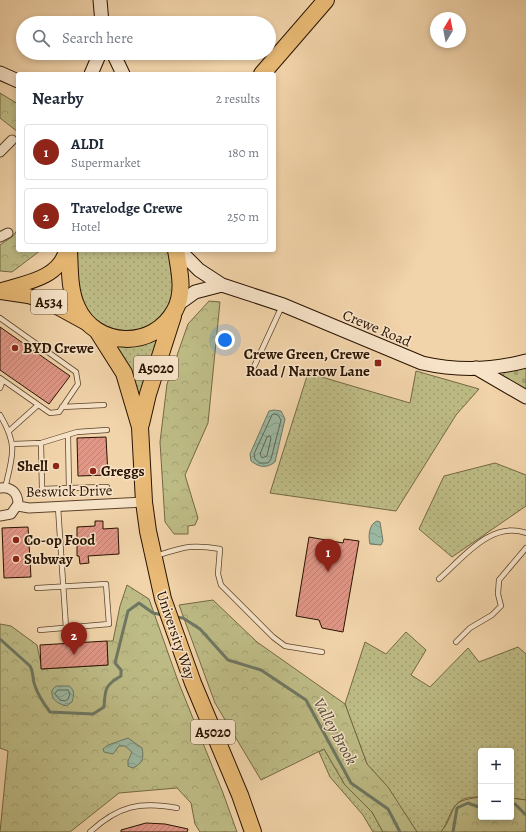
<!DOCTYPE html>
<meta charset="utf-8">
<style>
:root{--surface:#fff;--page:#f6f6f7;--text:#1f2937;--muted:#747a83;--line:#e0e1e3;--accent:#8f2418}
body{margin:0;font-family:Alegreya,serif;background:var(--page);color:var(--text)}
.controls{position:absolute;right:12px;bottom:12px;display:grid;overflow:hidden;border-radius:4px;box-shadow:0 2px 6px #0003}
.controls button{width:36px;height:36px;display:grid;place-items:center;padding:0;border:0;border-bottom:1px solid var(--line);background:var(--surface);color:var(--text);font:20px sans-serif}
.compass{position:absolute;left:430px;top:12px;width:36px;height:36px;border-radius:50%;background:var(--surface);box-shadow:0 2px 6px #0003;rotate:10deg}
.you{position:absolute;left:225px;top:340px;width:14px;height:14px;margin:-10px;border:3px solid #fff;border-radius:50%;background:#1a73e8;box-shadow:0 0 0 6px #1a73e833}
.badge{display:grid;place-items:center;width:26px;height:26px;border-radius:50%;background:var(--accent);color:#fff;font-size:13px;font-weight:700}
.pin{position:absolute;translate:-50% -33px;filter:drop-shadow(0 1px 2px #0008)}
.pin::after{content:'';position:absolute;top:21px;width:14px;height:12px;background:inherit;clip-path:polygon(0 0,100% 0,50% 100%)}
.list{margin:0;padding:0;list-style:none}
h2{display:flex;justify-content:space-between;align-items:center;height:52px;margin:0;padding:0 16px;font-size:17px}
h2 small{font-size:13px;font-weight:400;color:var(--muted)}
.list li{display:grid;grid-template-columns:26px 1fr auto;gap:12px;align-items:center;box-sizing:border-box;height:56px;margin:0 8px 8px;padding:0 8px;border:1px solid var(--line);border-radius:4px}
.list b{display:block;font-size:15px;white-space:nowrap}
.list p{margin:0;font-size:13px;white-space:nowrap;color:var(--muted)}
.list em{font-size:13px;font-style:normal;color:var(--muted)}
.icon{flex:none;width:22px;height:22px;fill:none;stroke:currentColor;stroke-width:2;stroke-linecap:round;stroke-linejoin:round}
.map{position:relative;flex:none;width:526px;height:832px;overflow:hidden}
.search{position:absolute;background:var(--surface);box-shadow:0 2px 6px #0003;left:16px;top:16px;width:260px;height:44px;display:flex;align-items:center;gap:10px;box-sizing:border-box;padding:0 14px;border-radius:22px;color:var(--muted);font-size:15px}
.panel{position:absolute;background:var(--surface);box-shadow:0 2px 6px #0003;left:16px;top:72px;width:260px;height:180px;border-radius:4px}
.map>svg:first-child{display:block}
.grass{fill:url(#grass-dots);stroke:#746843}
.forest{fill:url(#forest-crowns);stroke:#746843}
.cemetery{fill:url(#cemetery-stones);stroke:#746843}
.water{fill:url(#water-waves);stroke:#6e7762}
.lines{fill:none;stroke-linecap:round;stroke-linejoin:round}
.shore{stroke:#626652;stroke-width:1}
.stream{stroke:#6e7762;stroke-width:3}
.building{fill:url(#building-hatch);stroke:#291300}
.lane-casing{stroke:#5b432a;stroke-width:6}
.street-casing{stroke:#5b432a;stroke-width:11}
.secondary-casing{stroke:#291300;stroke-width:15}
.primary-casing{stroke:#291300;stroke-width:16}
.highway-casing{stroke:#291300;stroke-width:18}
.lane{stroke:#f7e3c8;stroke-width:4.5}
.street{stroke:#f7e3c8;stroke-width:9}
.secondary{stroke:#f7e3c8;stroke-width:13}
.primary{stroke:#e9ba75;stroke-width:14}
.highway{stroke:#e9ba75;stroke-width:16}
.poi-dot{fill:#8f2418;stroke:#f7e3c8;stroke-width:1.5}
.labels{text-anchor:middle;stroke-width:3;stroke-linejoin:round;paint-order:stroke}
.shield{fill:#f7e3c8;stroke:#67513c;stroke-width:1}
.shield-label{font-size:14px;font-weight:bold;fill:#291300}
.street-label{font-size:15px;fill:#291300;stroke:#f7e3c8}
.poi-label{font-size:15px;font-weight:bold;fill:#291300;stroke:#f7e3c8;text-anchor:start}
.water-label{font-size:16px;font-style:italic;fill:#514d39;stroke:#f7e3c8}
</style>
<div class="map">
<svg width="526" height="832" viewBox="0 0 526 832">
<defs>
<pattern id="grass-dots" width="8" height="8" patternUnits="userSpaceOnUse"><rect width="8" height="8" fill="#bebc86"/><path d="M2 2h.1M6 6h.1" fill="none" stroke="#a3a172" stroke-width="1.8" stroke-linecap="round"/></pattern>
<pattern id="forest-crowns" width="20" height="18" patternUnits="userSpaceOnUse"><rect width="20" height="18" fill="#bebc86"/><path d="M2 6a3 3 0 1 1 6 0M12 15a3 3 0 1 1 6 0" fill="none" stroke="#a3a172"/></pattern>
<pattern id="cemetery-stones" width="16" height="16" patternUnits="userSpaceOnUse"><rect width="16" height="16" fill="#bebc86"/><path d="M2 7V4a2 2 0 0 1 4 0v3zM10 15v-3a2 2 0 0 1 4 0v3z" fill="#a3a172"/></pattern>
<pattern id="water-waves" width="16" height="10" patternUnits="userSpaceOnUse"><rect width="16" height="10" fill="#9cb9a3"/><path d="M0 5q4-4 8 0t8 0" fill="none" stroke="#869e8b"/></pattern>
<pattern id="building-hatch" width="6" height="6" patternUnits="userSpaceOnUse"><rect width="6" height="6" fill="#e19686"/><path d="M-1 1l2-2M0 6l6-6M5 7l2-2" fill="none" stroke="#c18072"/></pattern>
</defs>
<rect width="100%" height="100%" fill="#f2d4aa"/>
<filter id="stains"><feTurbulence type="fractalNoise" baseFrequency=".005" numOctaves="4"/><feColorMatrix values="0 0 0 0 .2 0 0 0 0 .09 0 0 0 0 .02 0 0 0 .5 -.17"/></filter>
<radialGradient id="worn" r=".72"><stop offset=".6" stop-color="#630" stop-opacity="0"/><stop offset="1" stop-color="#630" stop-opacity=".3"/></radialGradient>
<path class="grass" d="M69,250h107l5,32 -41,143 -10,-36 -46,-67z
M416,371l63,18 -23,26 -60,96 -126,-18 38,-120 102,30z
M495,463l31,12v31l-74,51 -33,-28 25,-53z
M406,632l20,18 -15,25 19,12 38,-39 11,14 39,-15 8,7v146l-15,-2v-47h-30v46c-5,0 -15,0 -19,3 -12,6 -13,22 -21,32h-24l-32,-48 -18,-20 -22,-60 20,-62 21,12z
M324,749l21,36 27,27 11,20h-10l-10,-17 -33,-38 -11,-25z"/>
<path class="forest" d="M0,93l18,11v28l-18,-14z
M18,229v21h23l-29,22 -12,-1v-26l13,-9z
M209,301l11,1 -12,121 -23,52 13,43 -3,7 -7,1v8h-14l-9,-12 -5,-80 7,-58 21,-60z
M127,585l22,14 29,82 45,112 14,39h-37l-5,-8 -4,-21 -14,-15 -58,5 -49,39h-70l8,-81 -8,-3v-124l11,2 26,19 5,24 66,-4 -1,-24h6l7,-35z
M213,600l44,42 88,62 22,60 21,23 29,45h-34l-11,-20 -27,-27 -21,-36 -63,31 -46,-77 -36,-98z
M481,797v20h30v-19l15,2v32h-85c18,-23 4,-31 40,-35z"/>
<path class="cemetery" d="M526,367v23l-24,-14 4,-5z"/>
<path class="water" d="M274,410l7,1 4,8 -10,43c-9,7 -16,5 -24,-1l-1,-7 19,-43z
M377,521l3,1 3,19 -2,4 -11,-1c-2,-8 -1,-20 7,-23z
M56,686h13c6,4 5,9 3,16l-6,4c-9,-3 -15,-6 -14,-16z
M128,738l14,10c2,10 1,15 -9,20l-5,-2v-5l4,-9 -7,-6h-6l-6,8 -9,-2 -1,-3 5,-4z"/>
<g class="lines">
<path class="shore" d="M274,414l4,1 3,5 -10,39 -3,4h-8l-5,-4 -1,-5 18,-39z
M270,436l1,2 -4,18 -5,2 -2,-4 7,-17z
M58,690h10l2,4 -2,5 -3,2 -5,-1 -5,-6z"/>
<path class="stream" d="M175,617l8,1 17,11 28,31 33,10 45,30 45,83 37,26 12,23
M0,639l30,27c4,7 2,13 5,20 3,9 9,18 15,26l43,2 11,-7c1,-18 1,-22 17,-31v-6l-6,-7 13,-52 11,-8 14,10 10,2
M511,806l4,-2 11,11
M453,832l4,-24 11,-5 13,5"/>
</g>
<path class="building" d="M0,327l70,49 -21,28 -49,-34z
M106,437l2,38 -30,1 -1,-38z
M95,521h8v8l15,-1 1,26 -31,2 1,7 -9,1 -1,-8h-2v-29l18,-1z
M28,527l3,50 -27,1 -2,-50z
M309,537l34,6 1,-4 15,2 -16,91 -21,-4 -3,-8 -23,-4z
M107,641l1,24 -67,4 -1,-24z
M146,823l19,1 23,5 -1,3h-66v-2z"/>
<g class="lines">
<g class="lane-casing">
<path id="lane" d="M0,318l76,54 2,12 -19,28 -9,1 -50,-35
M252,371l30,-65
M0,388l3,-8
M62,407l42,-2
M0,415c18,30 13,40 5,73
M9,431l29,-26
M41,443l1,46 27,-1 -1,-53
M13,444l28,-1 36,-11 30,-2
M69,488l38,-1
M58,507l8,121
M156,556c28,-9 35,-12 64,-7l-2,25 3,11 52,52 12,9 37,6
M46,561l15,-1
M439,579c23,-20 52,-59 87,-46
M37,588l69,-4 3,40 -69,6
M456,642l14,-14 22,-13 9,-9 -3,-12 1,-14 27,-32
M90,832c28,-26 50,-31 87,-24"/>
</g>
<g class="street-casing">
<path id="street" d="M0,152l12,-12
M0,237l8,-4
M0,488c11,-2 18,5 18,16l-7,10 -11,2
M18,506l11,2 115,-6"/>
</g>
<g class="secondary-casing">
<path id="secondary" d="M100,0l2,23
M113,53l10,21
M0,73l18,8
M91,74l9,-21
M179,250l20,20 23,15 61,20 139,58c35,8 70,7 104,-2
M177,305l18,-13 27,-7
M476,368l50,29"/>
</g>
<g class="primary-casing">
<path id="primary" d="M2,290c23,-7 58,-12 64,-40
M0,292l28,4 18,5 42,23"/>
</g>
<g class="highway-casing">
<path id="highway" d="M262,74l64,-74
M69,250c1,18 0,40 8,57 18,41 77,43 98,3 10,-18 4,-41 1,-60
M98,332l26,41 16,54 4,75 4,29 15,68 30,84 47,112 13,37
M141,424l7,-30 25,-78"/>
</g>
<use href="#lane" class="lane"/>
<use href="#street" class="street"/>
<use href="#secondary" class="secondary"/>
<use href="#primary" class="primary"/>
<use href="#highway" class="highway"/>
</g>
<g class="poi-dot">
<circle cx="15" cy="348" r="4"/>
<rect x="374" y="359" width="8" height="8" rx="2"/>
<circle cx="56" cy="466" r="4"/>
<circle cx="93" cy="471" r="4"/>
<circle cx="16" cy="540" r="4"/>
<circle cx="16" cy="559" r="4"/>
</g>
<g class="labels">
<g class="shield">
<rect x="31" y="290" width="36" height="24" rx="3"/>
<rect x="134" y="356" width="44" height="24" rx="3"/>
<rect x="191" y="720" width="44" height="24" rx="3"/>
</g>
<g class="shield-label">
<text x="49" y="307">A534</text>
<text x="156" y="373">A5020</text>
<text x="213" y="737">A5020</text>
</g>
<g class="street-label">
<text transform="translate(377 328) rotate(23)" y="5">Crewe Road</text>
<text transform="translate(69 491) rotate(-1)" y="5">Beswick Drive</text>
<text transform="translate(176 635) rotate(71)" y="5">University Way</text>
</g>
<g class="poi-label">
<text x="23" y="353">BYD Crewe</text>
<text x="370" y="359" text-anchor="end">Crewe Green, Crewe<tspan x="370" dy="17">Road / Narrow Lane</tspan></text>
<text x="48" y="471" text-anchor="end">Shell</text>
<text x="101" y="476">Greggs</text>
<text x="24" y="545">Co-op Food</text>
<text x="24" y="564">Subway</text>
</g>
<g class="water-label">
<text transform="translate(336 731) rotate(61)" y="6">Valley Brook</text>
</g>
</g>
<rect width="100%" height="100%" filter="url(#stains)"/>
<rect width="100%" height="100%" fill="url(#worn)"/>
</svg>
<div class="controls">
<button>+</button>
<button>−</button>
</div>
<svg class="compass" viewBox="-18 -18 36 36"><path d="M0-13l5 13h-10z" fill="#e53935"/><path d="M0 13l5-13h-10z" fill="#747a83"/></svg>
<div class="you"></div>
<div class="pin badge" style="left:328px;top:572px">1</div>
<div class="pin badge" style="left:74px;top:655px">2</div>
<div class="search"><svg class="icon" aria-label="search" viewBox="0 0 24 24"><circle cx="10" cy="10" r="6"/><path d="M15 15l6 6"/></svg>Search here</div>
<section class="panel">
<h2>Nearby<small>2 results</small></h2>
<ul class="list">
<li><span class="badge">1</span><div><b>ALDI</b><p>Supermarket</p></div><em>180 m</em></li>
<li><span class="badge">2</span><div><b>Travelodge Crewe</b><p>Hotel</p></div><em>250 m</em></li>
</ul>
</section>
</div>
